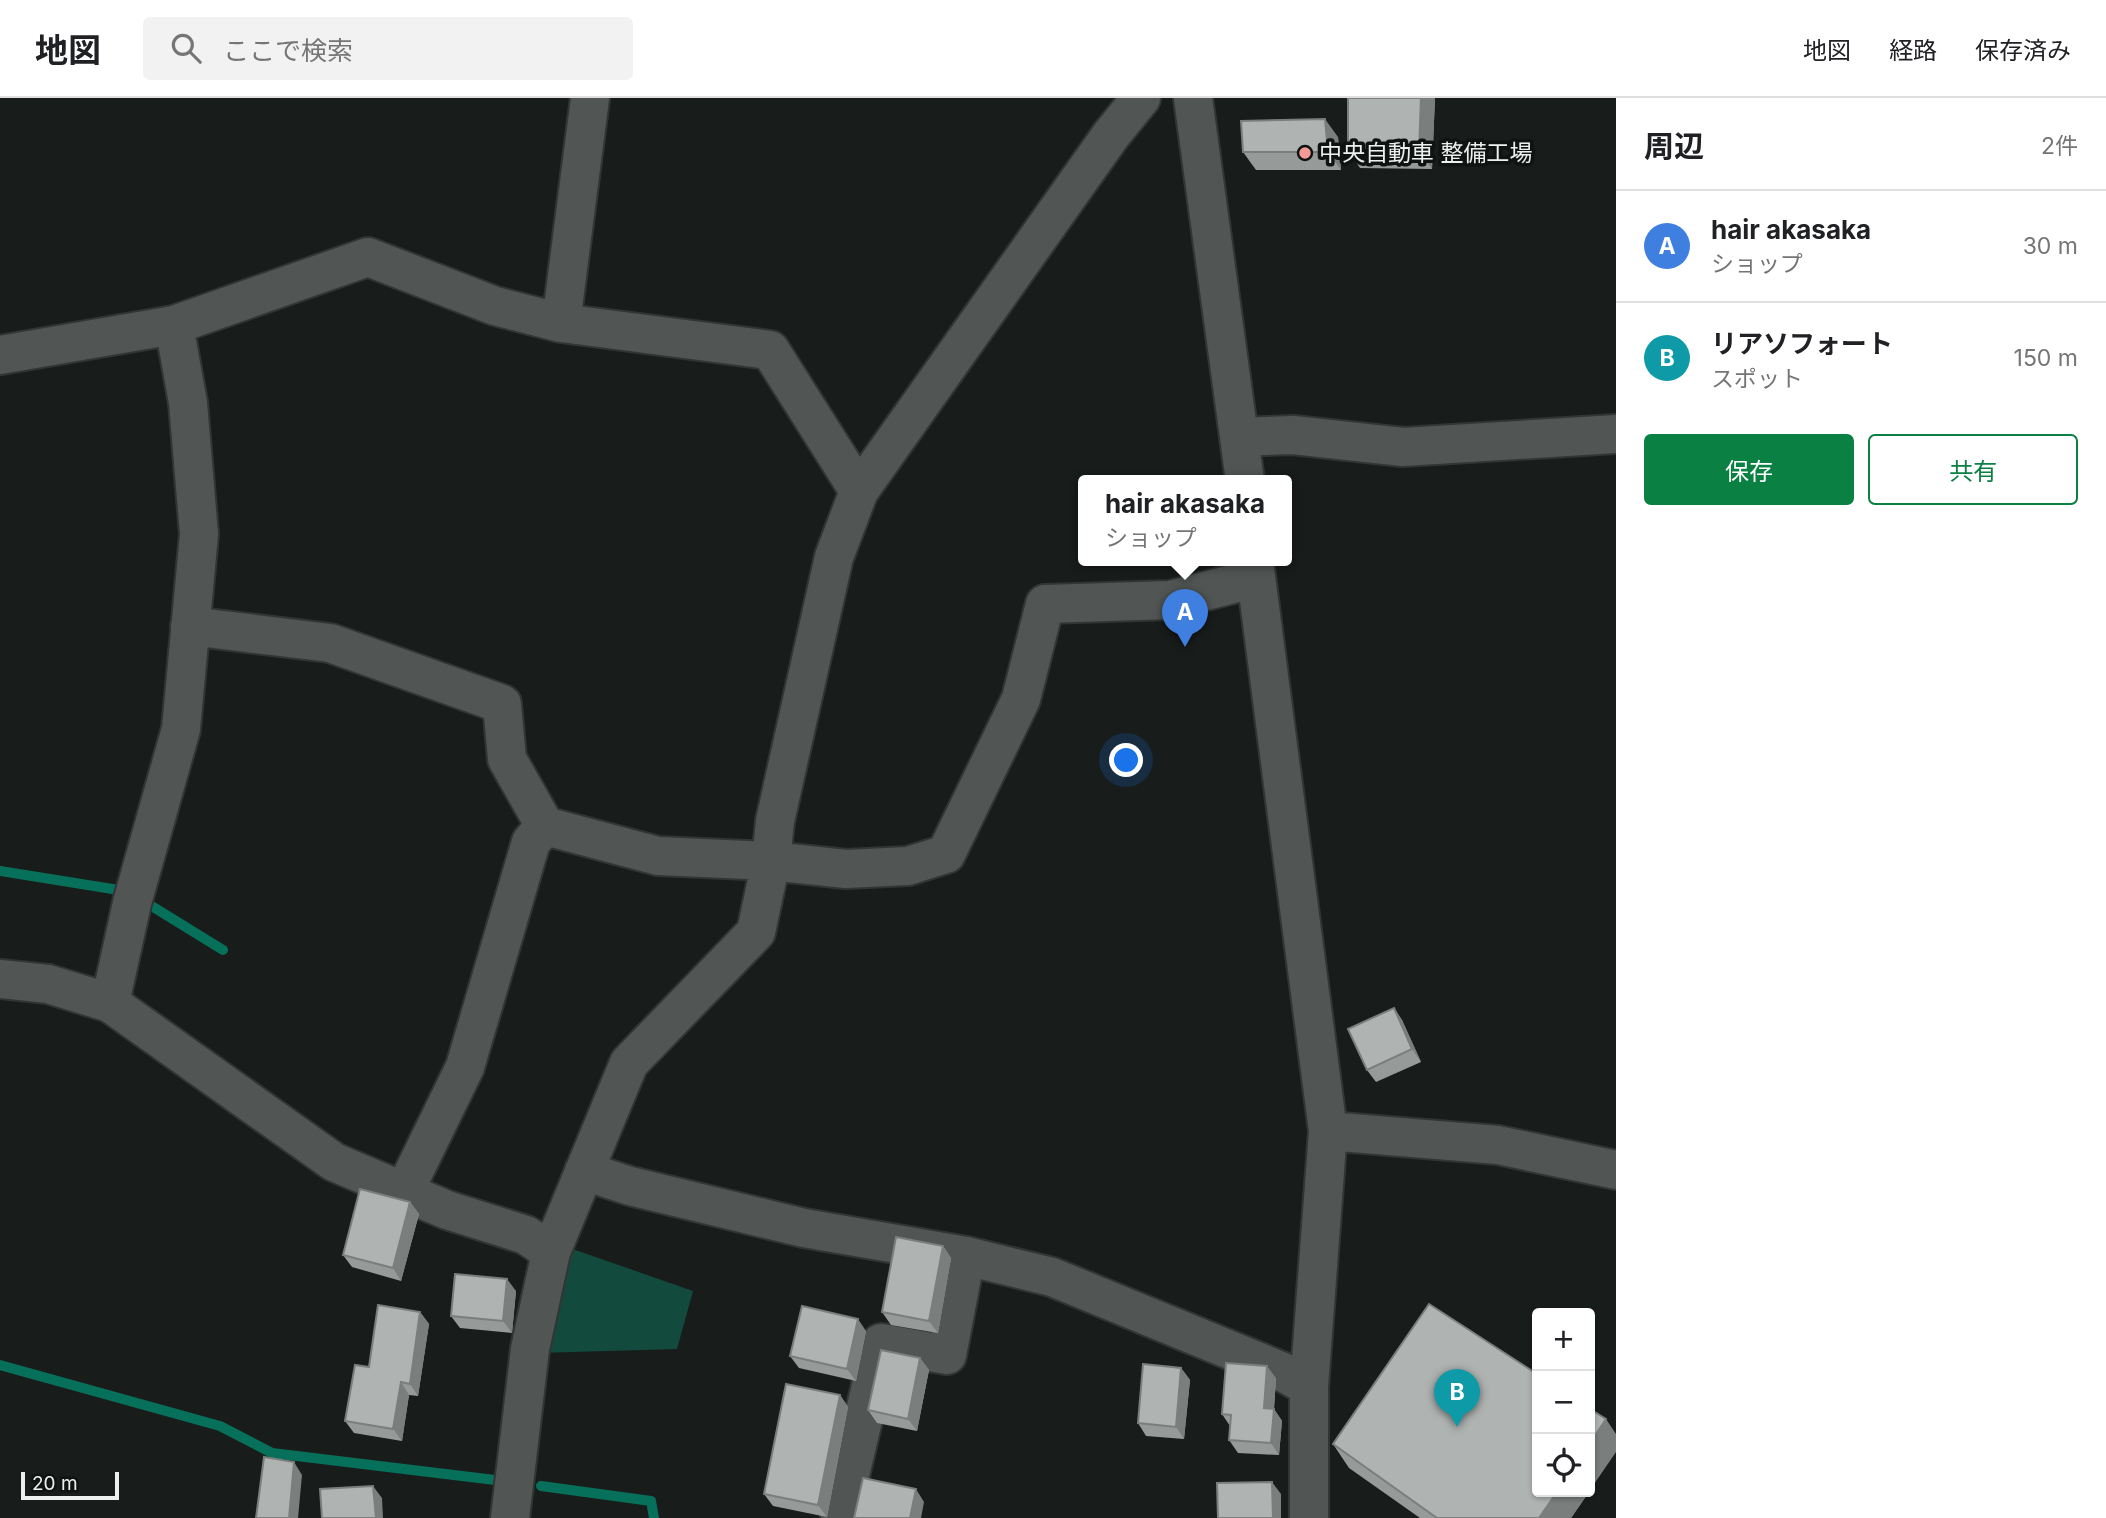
<!DOCTYPE html>
<html lang="ja">
<meta charset="utf-8">
<style>
:root{--surface:#fff;--page:#f2f2f2;--text:#202124;--muted:#757577;--line:#e0e0e0;--accent:#0b8043}
body{margin:0;font-family:Inter,"Noto Sans JP",sans-serif;background:var(--page);color:var(--text)}
.controls{position:absolute;right:21px;bottom:21px;display:grid;overflow:hidden;border-radius:7px;box-shadow:0 2px 5px #0004}
.controls button{width:63px;height:63px;display:grid;place-items:center;padding:0;border:0;border-bottom:2px solid var(--line);background:var(--surface);color:var(--text);font:35px sans-serif}
.scale{position:absolute;left:21px;bottom:18px;width:98px;box-sizing:border-box;padding-left:7px;border:4px solid #edf0ef;border-top:0;font-size:19px;line-height:24px;white-space:nowrap;color:#edf0ef;-webkit-text-stroke:5px #0f1311;paint-order:stroke}
.you{position:absolute;left:1127px;top:663px;width:24px;height:24px;margin:-18px;border:5px solid #fff;border-radius:50%;background:#1a73e8;box-shadow:0 0 0 10px #1a73e833}
.badge{display:grid;place-items:center;width:46px;height:46px;border-radius:50%;background:var(--accent);color:#fff;font-size:23px;font-weight:700}
.pin{position:absolute;translate:-50% -58px;filter:drop-shadow(0 2px 4px #0008)}
.pin::after{content:'';position:absolute;top:37px;width:24px;height:21px;background:inherit;clip-path:polygon(0 0,100% 0,50% 100%)}
.popup{position:absolute;left:1078px;top:377px;width:214px;height:91px;box-sizing:border-box;display:grid;place-content:center;border-radius:7px;background:var(--surface);filter:drop-shadow(0 2px 5px #0005);font-size:23px;white-space:nowrap;color:var(--muted)}
.popup b{font-size:26px;color:var(--text)}
.popup::after{content:'';position:absolute;left:50%;top:100%;margin-left:-14px;border:14px solid transparent;border-top-color:var(--surface)}
.list{margin:0;padding:0;list-style:none}
h2{display:flex;justify-content:space-between;align-items:center;height:91px;margin:0;padding:0 28px;font-size:30px}
h2 small{font-size:23px;font-weight:400;color:var(--muted)}
.list li{display:grid;grid-template-columns:46px 1fr auto;gap:21px;align-items:center;box-sizing:border-box;height:112px;padding:0 28px;border-top:2px solid var(--line)}
.list b{display:block;font-size:26px;white-space:nowrap}
.list p{margin:0;font-size:23px;white-space:nowrap;color:var(--muted)}
.list em{font-size:23px;font-style:normal;color:var(--muted)}
.actions{display:flex;gap:14px;padding:21px 28px}
.actions a{flex:1;padding:16px 0;border:2px solid var(--accent);border-radius:7px;text-align:center;font-size:24px;color:var(--accent)}
.actions .main{background:var(--accent);color:#fff}
.icon{flex:none;width:38px;height:38px;fill:none;stroke:currentColor;stroke-width:2;stroke-linecap:round;stroke-linejoin:round}
.map{position:relative;flex:none;width:1616px;height:1420px;overflow:hidden}
header{display:flex;align-items:center;gap:42px;box-sizing:border-box;height:98px;padding:0 35px;background:var(--surface);border-bottom:2px solid var(--line)}
header strong{font-size:33px}
nav{display:flex;gap:38px;margin-inline-start:auto;font-size:24px}
.search{width:490px;height:63px;background:var(--page);display:flex;align-items:center;gap:18px;box-sizing:border-box;padding:0 24px;border-radius:7px;color:var(--muted);font-size:26px}
main{display:flex}
aside{flex:1;background:var(--surface)}
.map>svg:first-child{display:block}
.green{fill:#124b3d}
.lines{fill:none;stroke-linecap:round;stroke-linejoin:round}
.stream{stroke:#07705a;stroke-width:10}
.minor-casing{stroke:#333535;stroke-width:42}
.minor{stroke:#515554;stroke-width:38}
.wall{fill:#969b99}
.shaded-wall{fill:#7a7e7d}
.building{fill:#afb4b2;stroke:#7a7e7d;stroke-width:2}
.poi-dot{fill:#f59b97;stroke:#0f1311;stroke-width:2.5}
.labels{text-anchor:middle;stroke-width:7;stroke-linejoin:round;paint-order:stroke}
.poi-label{font-size:23px;fill:#edf0ef;stroke:#0f1311;text-anchor:start}
</style>
<header>
<strong>地図</strong>
<div class="search"><svg class="icon" aria-label="search" viewBox="0 0 24 24"><circle cx="10" cy="10" r="6"/><path d="M15 15l6 6"/></svg>ここで検索</div>
<nav><a>地図</a><a>経路</a><a>保存済み</a></nav>
</header>
<main>
<div class="map">
<svg width="1616" height="1420" viewBox="0 0 1616 1420">
<rect width="100%" height="100%" fill="#181c1a"/>
<path class="green" d="M564,1148l129,45 -16,58 -140,4z"/>
<g class="lines">
<path class="stream" d="M0,773l125,20
M150,807l73,45
M0,1267l220,61 52,27 223,27
M541,1388l110,15 3,17"/>
<g class="minor-casing">
<path id="minor" d="M1193,0l52,383
M561,225l29,-225
M0,257l174,-30 194,-68 127,49 66,17 209,27 89,141
M1239,339l54,-2 110,12 213,-13
M1254,463l74,570 -19,256v131
M190,528l140,17 172,61 5,55 38,67 113,30 113,5 75,8 62,-3 38,-12 75,-155 24,-95 126,-4 85,-22
M0,881l48,5 62,19 224,159 113,48 79,25 25,17
M110,905l22,-100 49,-174 18,-195 -11,-131 -14,-78
M1328,1033l170,14 118,25
M584,1073l46,15 174,42 162,28 86,21 229,94 28,16
M404,1094l61,-125 66,-225 14,-16
M510,1420l20,-169 21,-97 78,-189 127,-131 15,-71 4,-40 59,-264 25,-66 252,-356 30,-37
M840,1420l41,-175 66,12 19,-99"/>
</g>
<use href="#minor" class="minor"/>
</g>
<path class="wall" d="M1348,0h87l-3,71 -72,-1 -12,-18z
M1338,39l3,33h-85l-13,-18z
M1394,910l8,12 19,42 -45,20 -9,-12z
M410,1104l9,12 -18,67 -49,-14 -9,-12z
M943,1148l8,12 -13,75 -47,-8 -9,-13z
M516,1193l-4,42 -52,-5 -9,-12z
M420,1214l9,12 -11,72 -9,-1 -7,46 -48,-8 -9,-12 24,-54z
M866,1233l-10,50 -57,-13 -9,-12z
M920,1260l9,12 -12,61 -40,-8 -9,-13z
M1181,1270l9,12 -6,59 -38,-3 -8,-13z
M1276,1280l-2,31 8,12 -3,34 -41,-2 -9,-13 1,-14 -8,-12z
M840,1297l8,12 -21,110 -54,-11 -9,-12z
M1333,1346l256,48 -18,26h-151l-71,-50z"/>
<path class="shaded-wall" d="M1421,0h14l-3,71 -13,-18z
M1325,21l13,18 3,33 -13,-18z
M1394,910l8,12 19,42 -9,-13z
M410,1104l9,12 -18,67 -8,-13z
M943,1148l8,12 -13,75 -9,-12z
M507,1181l9,12 -4,42 -9,-12z
M420,1214l9,12 -11,72 -8,-12z
M858,1221l8,12 -10,50 -9,-12z
M920,1260l9,12 -12,61 -9,-12z
M1267,1268l9,12 -2,31 8,12 -3,34 -8,-12 -7,-35z
M1181,1270l9,12 -6,59 -8,-12z
M401,1284l8,13 -7,46 -9,-12z
M840,1297l8,12 -21,110 -9,-12z
M1606,1321l10,15v18l-26,38v-47z
M294,1364l8,13 -4,43h-9z
M1272,1384l9,12v24h-8z
M373,1388l9,12 1,20h-7z
M916,1391l8,13 -3,16h-11z
M1557,1394h32l-18,26h-32z"/>
<path class="building" d="M1348,0h73l-2,53 -71,-1z
M1325,21l3,33h-85l-2,-31z
M1394,910l18,41 -45,21 -19,-41z
M360,1091l50,13 -17,66 -50,-13z
M896,1139l47,9 -14,75 -47,-9z
M455,1176l52,5 -4,42 -52,-5z
M1429,1206l108,70v118h20l-18,26h-102l-104,-74z
M378,1207l42,7 -10,72 -9,-2 -8,47 -48,-8 10,-56 14,2z
M802,1208l56,13 -11,50 -57,-13z
M881,1252l39,8 -12,61 -40,-9z
M1226,1265l41,3 -3,42 10,1 -3,34 -42,-3 2,-25 -9,-1z
M1143,1266l38,4 -5,59 -38,-4z
M786,1286l54,11 -22,110 -54,-11z
M1590,1311l16,10 -16,24z
M264,1359l30,5 -5,56h-33z
M863,1380l53,11 -6,29h-56z
M1272,1384l1,36h-55l-1,-35z
M373,1388l3,32h-54l-2,-29z"/>
<circle class="poi-dot" cx="1305" cy="55" r="7"/>
<g class="labels">
<g class="poi-label">
<text x="1319" y="63">中央自動車 整備工場</text>
</g>
</g>
</svg>
<div class="controls">
<button>+</button>
<button>−</button>
<button><svg class="icon" aria-label="locate" viewBox="0 0 24 24"><circle cx="12" cy="12" r="6"/><path d="M12 2v4M12 18v4M2 12h4M18 12h4"/></svg></button>
</div>
<div class="scale">20 m</div>
<div class="you"></div>
<div class="pin badge" style="left:1185px;top:549px;background:#3f7fe0">A</div>
<div class="popup"><b>hair akasaka</b>ショップ</div>
<div class="pin badge" style="left:1457px;top:1329px;background:#0f9aa8">B</div>
</div>
<aside>
<h2>周辺<small>2件</small></h2>
<ul class="list">
<li><span class="badge" style="background:#3f7fe0">A</span><div><b>hair akasaka</b><p>ショップ</p></div><em>30 m</em></li>
<li><span class="badge" style="background:#0f9aa8">B</span><div><b>リアソフォート</b><p>スポット</p></div><em>150 m</em></li>
</ul>
<div class="actions"><a class="main">保存</a><a>共有</a></div>
</aside>
</main>
